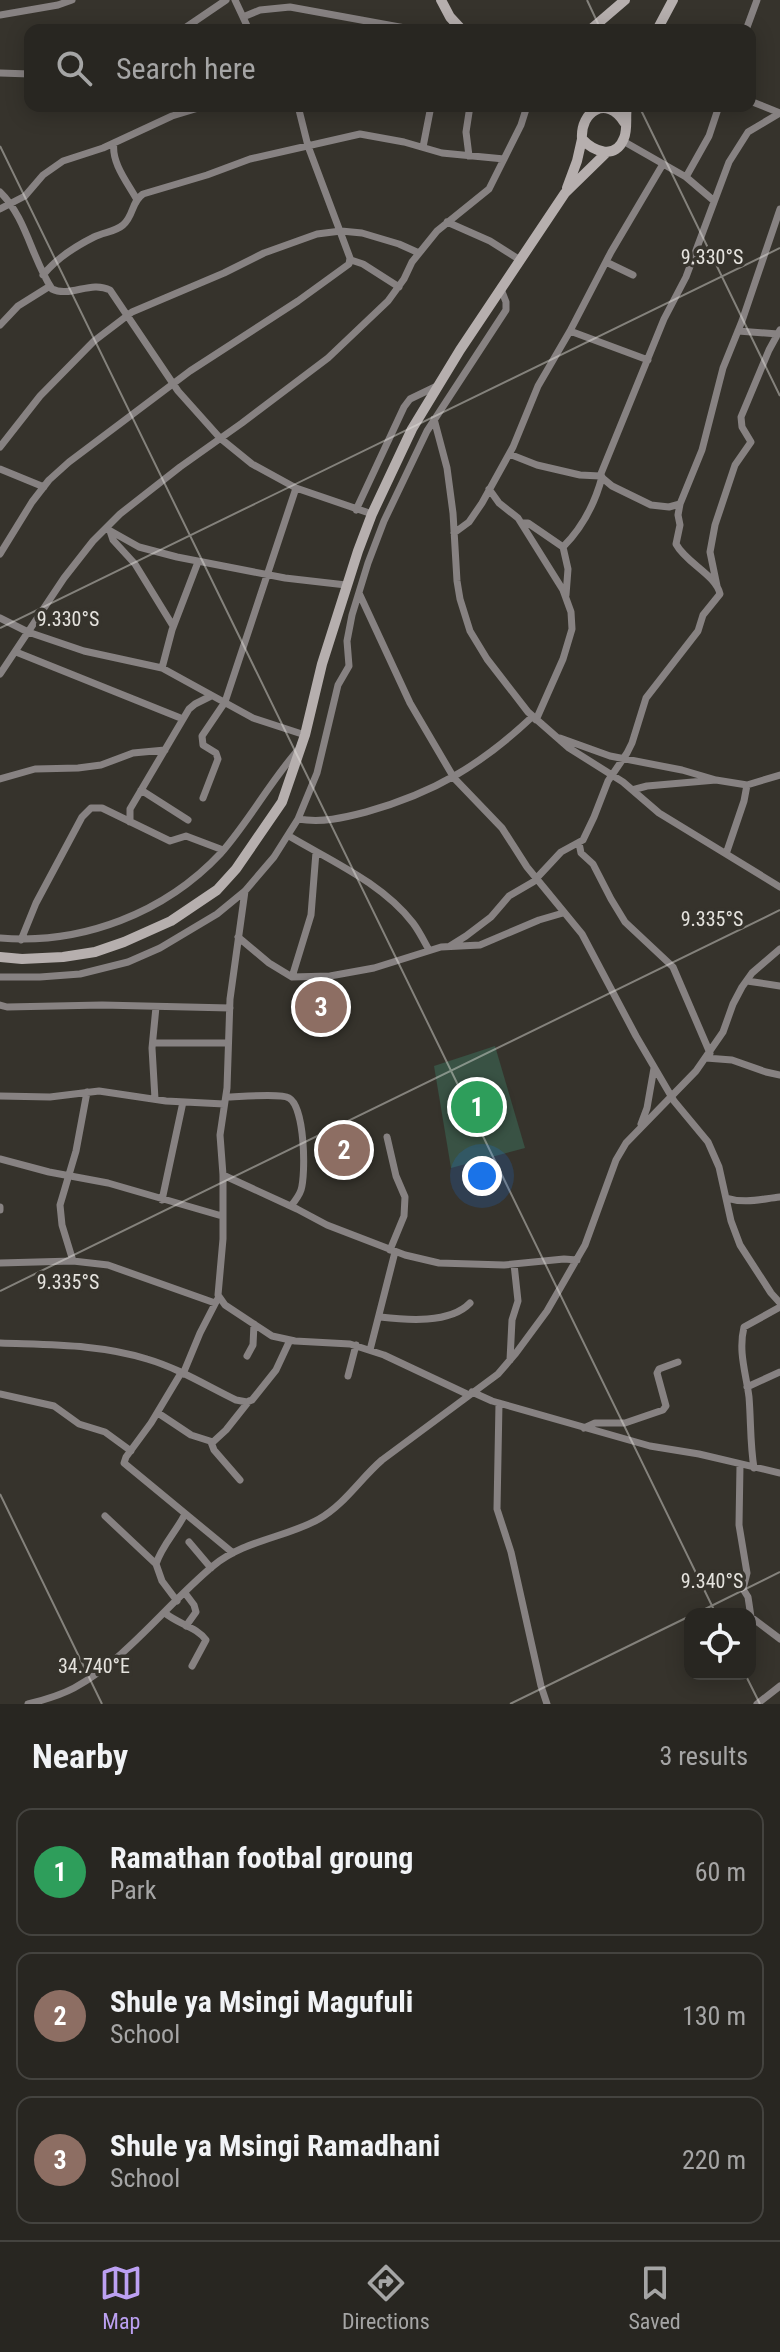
<!DOCTYPE html>
<meta charset="utf-8">
<style>
:root{--surface:#282621;--page:#302e2a;--text:#f1f3f6;--muted:#a5a5a5;--line:#44433f;--accent:#bca0f2}
body{margin:0;font-family:"Roboto Condensed",sans-serif;background:var(--page);color:var(--text)}
.controls{position:absolute;right:24px;bottom:24px;display:grid;overflow:hidden;border-radius:16px;box-shadow:0 4px 20px #0003}
.controls button{width:72px;height:72px;display:grid;place-items:center;padding:0;border:0;border-bottom:2px solid var(--line);background:var(--surface);color:var(--text);font:40px sans-serif}
.you{position:absolute;left:482px;top:1176px;width:28px;height:28px;margin:-20px;border:6px solid #fff;border-radius:50%;background:#1a73e8;box-shadow:0 0 0 12px #1a73e833}
.badge{display:grid;place-items:center;width:52px;height:52px;border-radius:50%;background:var(--accent);color:#fff;font-size:26px;font-weight:700}
.pin{position:absolute;translate:-50% -50%;border:4px solid #fff;box-shadow:0 2px 8px #0006}
.list{margin:0;padding:0;list-style:none}
h2{display:flex;justify-content:space-between;align-items:center;height:104px;margin:0;padding:0 32px;font-size:34px}
h2 small{font-size:26px;font-weight:400;color:var(--muted)}
.list li{display:grid;grid-template-columns:52px 1fr auto;gap:24px;align-items:center;box-sizing:border-box;height:128px;margin:0 16px 16px;padding:0 16px;border:2px solid var(--line);border-radius:16px}
.list b{display:block;font-size:30px;white-space:nowrap}
.list p{margin:0;font-size:26px;white-space:nowrap;color:var(--muted)}
.list em{font-size:26px;font-style:normal;color:var(--muted)}
.icon{flex:none;width:44px;height:44px;fill:none;stroke:currentColor;stroke-width:2;stroke-linecap:round;stroke-linejoin:round}
.map{position:relative;flex:none;width:780px;height:1704px;overflow:hidden}
.search{position:absolute;background:var(--surface);box-shadow:0 4px 20px #0003;left:24px;right:24px;top:24px;height:88px;display:flex;align-items:center;gap:20px;box-sizing:border-box;padding:0 28px;border-radius:16px;color:var(--muted);font-size:30px}
.sheet{height:536px;background:var(--surface)}
nav{display:flex;justify-content:space-around;align-items:center;box-sizing:border-box;height:112px;border-top:2px solid var(--line);background:var(--surface);font-size:22px;color:var(--muted)}
nav a{display:grid;justify-items:center;gap:4px}
nav .on{color:var(--accent)}
.map>svg:first-child{display:block}
.green{fill:#395244}
.lines{fill:none;stroke-linecap:round;stroke-linejoin:round}
.minor{stroke:#878282;stroke-width:7}
.secondary{stroke:#b6afae;stroke-width:10}
.ticks{fill:none;stroke:#e5e3de;stroke-width:2;stroke-opacity:0.45}
.ticks-label{font-size:20px;text-anchor:middle;fill:#e5e3de;stroke:#36332c;stroke-width:7;stroke-linejoin:round;paint-order:stroke}
</style>
<div class="map">
<svg width="780" height="1704" viewBox="0 0 780 1704">
<rect width="100%" height="100%" fill="#36332c"/>
<path class="green" d="M495,1046l30,102 -74,20 -17,-102z"/>
<g class="lines">
<path class="minor" d="M235,0l14,30
M0,15l58,-10 14,-5
M243,17l17,-7 30,-3 126,23
M182,30l44,-30
M746,30l11,-30
M0,73l30,1
M750,101l30,12
M623,141l63,36 27,23
M114,143c-3,19 13,39 22,55
M423,147l8,-41
M469,156l-3,-24 4,-26
M686,177l23,-41 10,-30
M0,192c26,25 32,67 52,97 18,9 39,-9 58,1l68,101 42,47 32,26 44,24 76,26
M0,209l25,-13 18,-21 20,-14 40,-13 69,-32 33,-10
M447,222l43,19 30,19
M351,260l12,4 36,23
M606,262l27,13
M43,275c13,-16 33,-29 51,-38 10,-5 21,-5 29,-12 11,-9 8,-23 20,-31l64,-19 43,-16 110,-25 44,8 38,11 62,6
M0,325l18,-19 32,-20
M570,331l78,29
M738,331l40,3
M434,419l13,49 6,45 4,68 3,18 10,32 17,28 41,53 41,36 54,34 36,31 121,74
M0,447l40,-51 54,-55 38,-29 92,-39 40,-20 53,-19 24,-3 21,2 37,11 20,9
M509,454l28,11 43,10 20,1 12,10 39,19 18,2 11,-3 22,-54 21,-82 19,-47 38,-112
M0,469l44,18
M600,476l64,-157 22,-42 43,-115 19,-30 32,-19
M489,489l10,14 19,15 45,72 8,22 1,17 -9,30 -27,61
M356,510l48,-103 6,-8 27,-13
M522,523h6l35,24 5,22 -2,26
M107,529l32,18 38,10 108,21 61,7
M110,531l3,9 22,24 38,62
M454,533l15,-11 13,-19 31,-56 25,-61 32,-55 41,-79 52,-88
M563,547c19,-19 32,-44 39,-70
M0,554l32,-52 17,-22 20,-18 121,-91 108,-70 51,-37 1,-6 -42,-112 -10,-40
M717,586l-7,-34 5,-27 20,-60 16,-23 -9,-15 -1,-10 28,-67 11,-20
M359,593l51,110 44,75 48,50 25,39 55,67 54,102 38,65 34,41 11,25 12,54 9,24 31,48 9,10
M0,618l28,14 56,19 78,17 91,50 52,17
M16,652l167,67
M162,668l10,-38 26,-68
M0,674l64,-96 29,-37 27,-27 60,-47 62,-44 86,-65 60,-57 16,-22 8,-17 25,-31 52,-42 32,-64 6,-19
M560,738l50,18 72,14 34,10
M0,779l35,-10 43,-1 23,-3 32,-12 32,-3
M141,790l47,30
M632,790l15,-4 69,-6 31,5 33,-10
M203,798l15,-39 -2,-6 -13,-8 -1,-9 23,-34 71,-214
M298,819c24,4 45,-1 68,-7 68,-19 115,-47 166,-95
M130,822v-13l59,-100 6,-5 16,-8
M289,836c42,25 93,47 124,87 6,8 11,18 16,27
M579,843l2,10 12,11 18,35 14,23 48,45 37,86
M726,854l18,-53 3,-16
M245,891l-15,108 -3,89 -7,47 3,40v64l-5,56 7,10 47,31 23,5 55,3 34,11 85,40
M238,937l31,26 23,14 38,-1 44,-8 67,-21 39,-2 59,-25 24,-7
M0,938c82,7 165,-25 221,-85 28,-32 49,-71 77,-103
M21,940l15,-37 46,-86 9,-9h11l68,33 16,-5 37,14
M450,946l16,-10 25,-19 18,-21 24,-14 28,-30 22,-12 11,-23 14,-36 19,-28 5,-10 14,-45 52,-67 5,-16 17,-21c-4,-19 -34,-31 -44,-50l4,-19 -2,-10 2,-11
M0,977h40l40,-3 48,-12 32,-14 57,-34 28,-23 29,-34 24,-38 19,-46 21,-88 11,-19 -2,-25 5,-26 16,-52 16,-42 43,-90 79,-121v-8l-5,-13
M292,977l19,-62 5,-63
M747,981l33,5
M0,1005l7,2 95,-2 128,3
M153,1043h74
M706,1058l26,2 34,12 14,3
M0,1096l50,1 49,-6 67,10 58,3
M226,1097c11,0 55,-4 63,1 16,9 17,76 12,92 -2,6 -6,11 -10,16
M155,1099l-3,-51 4,-41
M641,1124l6,-16 7,-40
M387,1137l9,39 9,21 -1,19 -14,34
M0,1159l49,13 59,11 114,33
M223,1175l74,34 30,16 78,30 34,8 65,2 60,-6 13,1
M726,1198c19,6 35,1 54,-1
M162,1200l21,-98
M0,1207v3
M73,1261l-11,-36 -2,-20 16,-54 11,-59
M0,1263l73,-2 35,4 107,38
M380,1317c26,3 70,7 90,-14
M0,1343c49,2 100,1 147,16 31,9 60,27 89,41l11,2 5,-2 24,-30 14,-30
M370,1350l25,-98
M247,1356l6,-11 1,-21
M510,1360l2,-40 6,-19 -4,-37
M181,1373l-30,50 -25,34 -2,6 109,90
M183,1374l17,-41 17,-33
M348,1376l8,-31
M747,1387l33,-15
M472,1392l20,9 158,45 49,8 81,19
M0,1394l54,12 25,18 26,8 26,19
M499,1403l-2,106 14,43 30,134 6,18
M158,1413l33,22 22,7 13,-12 23,-29
M584,1428l11,-5h30l38,-13 3,-4 -9,-33 2,-4 19,-7
M211,1442l3,8 26,30
M740,1465l-1,60 8,48 -4,16 5,8 3,20 29,22
M754,1468c-4,-24 -3,-47 -5,-71 -3,-24 -11,-45 -5,-70l36,-20
M105,1516l51,48
M189,1542l22,26
M185,1593l9,12 2,7 -10,14
M177,1601l-15,-20 -6,-17c6,-19 20,-32 29,-50
M165,1613c13,11 32,14 41,27l-14,26
M28,1704c16,-4 31,-8 46,-16 54,-30 92,-83 139,-122 31,-26 72,-28 106,-47 26,-15 41,-40 63,-59l116,-86 18,-21 31,-42 38,-66 31,-85 10,-17 70,-72 27,-39 10,-28 9,-17 10,-14 28,-24
M757,1704l23,-18"/>
<path class="secondary" d="M441,0l9,17 12,13
M590,30l35,-30
M657,30l16,-30
M624,122c-17,-27 -44,-11 -42,17 12,13 34,21 42,-1 4,-9 1,-22 3,-32
M567,188l10,-27 5,-22
M0,957l22,2 41,-2 32,-5 29,-10 47,-21 46,-31 19,-21 46,-67 23,-67 17,-71 36,-113 14,-37 40,-85 48,-79 105,-157 42,-41"/>
</g>
<path class="ticks" d="M587,0l14,30M639,106l141,290M0,146l716,1468M0,628l780,-380M0,1291l780,-381M0,1494l102,210M695,1614l85,-42M745,1674l15,30M510,1704l180,-88"/>
<g class="ticks-label">
<text x="712" y="264">9.330°S</text>
<text x="68" y="626">9.330°S</text>
<text x="712" y="926">9.335°S</text>
<text x="68" y="1289">9.335°S</text>
<text x="712" y="1588">9.340°S</text>
<text x="94" y="1673">34.740°E</text>
</g>
</svg>
<div class="controls">
<button><svg class="icon" aria-label="locate" viewBox="0 0 24 24"><circle cx="12" cy="12" r="6"/><path d="M12 2v4M12 18v4M2 12h4M18 12h4"/></svg></button>
</div>
<div class="you"></div>
<div class="pin badge" style="left:477px;top:1107px;background:#2e9e5b">1</div>
<div class="pin badge" style="left:344px;top:1150px;background:#8d6e63">2</div>
<div class="pin badge" style="left:321px;top:1007px;background:#8d6e63">3</div>
<div class="search"><svg class="icon" aria-label="search" viewBox="0 0 24 24"><circle cx="10" cy="10" r="6"/><path d="M15 15l6 6"/></svg>Search here</div>
</div>
<section class="sheet">
<h2>Nearby<small>3 results</small></h2>
<ul class="list">
<li><span class="badge" style="background:#2e9e5b">1</span><div><b>Ramathan footbal groung</b><p>Park</p></div><em>60 m</em></li>
<li><span class="badge" style="background:#8d6e63">2</span><div><b>Shule ya Msingi Magufuli</b><p>School</p></div><em>130 m</em></li>
<li><span class="badge" style="background:#8d6e63">3</span><div><b>Shule ya Msingi Ramadhani</b><p>School</p></div><em>220 m</em></li>
</ul>
</section>
<nav>
<a class="on"><svg class="icon" aria-label="map" viewBox="0 0 24 24"><path d="M3 6l6-2 6 2 6-2v14l-6 2-6-2-6 2zM9 4v14M15 6v14"/></svg>Map</a>
<a><svg class="icon" aria-label="directions" viewBox="0 0 24 24"><path d="M12 3l9 9-9 9-9-9zM9 14v-3h6M13 9l2 2-2 2"/></svg>Directions</a>
<a><svg class="icon" aria-label="saved" viewBox="0 0 24 24"><path d="M7 4h10v16l-5-4-5 4z"/></svg>Saved</a>
</nav>
